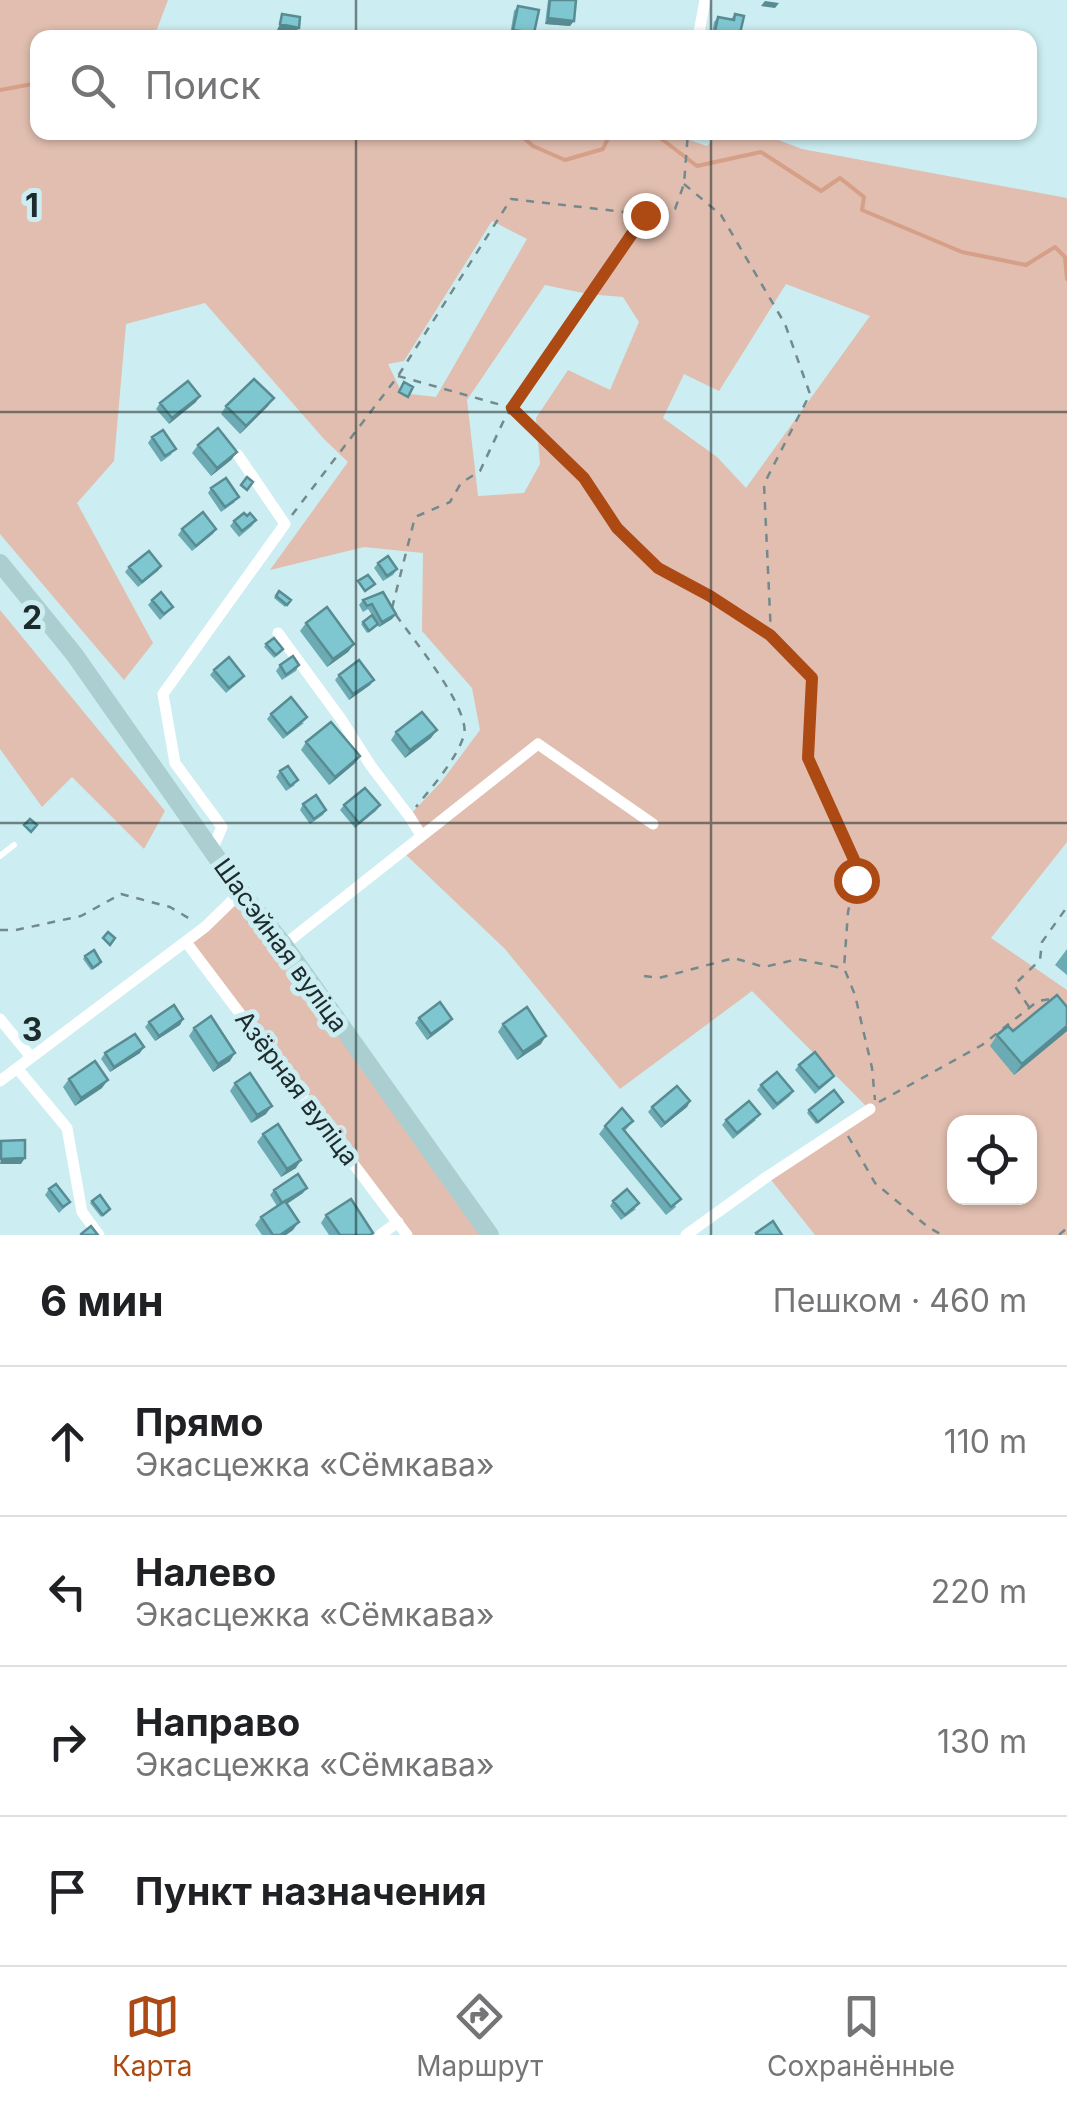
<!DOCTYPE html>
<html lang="ru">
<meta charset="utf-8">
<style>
:root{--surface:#fff;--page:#f6f6f6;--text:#202124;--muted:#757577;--line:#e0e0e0;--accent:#ad4a14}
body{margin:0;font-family:Inter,sans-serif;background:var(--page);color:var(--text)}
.controls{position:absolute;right:30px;bottom:30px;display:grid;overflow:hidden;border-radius:20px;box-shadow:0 2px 8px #0004}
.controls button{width:90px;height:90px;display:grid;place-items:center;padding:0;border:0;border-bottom:2px solid var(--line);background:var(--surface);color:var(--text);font:50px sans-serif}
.stop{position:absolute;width:30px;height:30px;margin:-22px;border:8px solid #ad4a14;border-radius:50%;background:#fff}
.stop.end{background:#ad4a14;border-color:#fff;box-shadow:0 2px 10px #0008}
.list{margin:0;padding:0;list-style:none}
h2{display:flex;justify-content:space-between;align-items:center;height:130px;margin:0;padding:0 40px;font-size:42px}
h2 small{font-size:32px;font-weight:400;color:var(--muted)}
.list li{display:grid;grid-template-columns:65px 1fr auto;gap:30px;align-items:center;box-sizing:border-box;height:150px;padding:0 40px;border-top:2px solid var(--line)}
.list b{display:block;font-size:38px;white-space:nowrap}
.list p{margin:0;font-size:32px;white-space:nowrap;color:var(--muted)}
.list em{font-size:32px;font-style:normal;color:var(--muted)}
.icon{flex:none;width:55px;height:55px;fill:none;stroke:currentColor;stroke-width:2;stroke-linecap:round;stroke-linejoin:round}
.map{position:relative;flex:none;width:1067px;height:1235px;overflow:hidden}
.search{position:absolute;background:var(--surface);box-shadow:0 2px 8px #0004;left:30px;right:30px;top:30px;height:110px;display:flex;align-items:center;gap:25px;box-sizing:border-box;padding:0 35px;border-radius:20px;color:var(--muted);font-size:38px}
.sheet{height:730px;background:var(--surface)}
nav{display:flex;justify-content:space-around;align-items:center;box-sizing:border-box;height:140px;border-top:2px solid var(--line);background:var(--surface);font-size:28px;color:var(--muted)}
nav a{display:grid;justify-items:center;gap:5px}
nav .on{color:var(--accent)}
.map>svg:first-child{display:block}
.green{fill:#e1beaf;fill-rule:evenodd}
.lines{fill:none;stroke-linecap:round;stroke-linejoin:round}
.stream{stroke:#d69f87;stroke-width:4}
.path{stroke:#738a8c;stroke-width:2.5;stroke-dasharray:8 8;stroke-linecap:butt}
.service{stroke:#fff;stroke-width:6}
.minor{stroke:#fff;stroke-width:11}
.secondary{stroke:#abcfd1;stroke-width:18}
.wall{fill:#6cabb3}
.shaded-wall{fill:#588b92}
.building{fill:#7ec7d0;stroke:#588b92;stroke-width:2.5}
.route{stroke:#ad4a14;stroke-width:12}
.grid{fill:none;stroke:#1e2b2c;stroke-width:2.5;stroke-opacity:0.55}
.labels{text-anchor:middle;stroke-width:10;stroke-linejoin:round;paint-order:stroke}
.street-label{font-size:25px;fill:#1e2b2c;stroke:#ccedf1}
.grid-label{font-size:32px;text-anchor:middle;font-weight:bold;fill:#1e2b2c;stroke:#ccedf1;stroke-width:10;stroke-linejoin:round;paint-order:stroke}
</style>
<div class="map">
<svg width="1067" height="1235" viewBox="0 0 1067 1235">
<rect width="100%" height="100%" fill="#ccedf1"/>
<path class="green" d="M0,0h168l-12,32 -8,5 -110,1v94h628l41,14 12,-13h41l42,16 265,49v644l-76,96 76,52v245h-252l-47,-59 101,-67 -117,-118 -132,98 -115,-140 -103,-98 18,-16 -11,-19 33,-35 38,-51 -8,-42 -50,-57 1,-78 -59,-6 -94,23 78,-108 -24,-23 -119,-136 -79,21 -12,137 -37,42 76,140 -29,37 -124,-146zM492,221l35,18 -91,158 -34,-4 -14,-29 16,-3zM786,284l84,32 -124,172 -29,-31 -54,-39 21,-44 35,17zM545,285l43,9 35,3 16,25 -29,68 -42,-20 -32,48 4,46 -16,29 -46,3 -11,-96zM954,1122h76v76h-76z
M0,610l165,201 -21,38 -72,-72 -30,30 -42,-58z
M241,892l248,343h-82l-221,-293z"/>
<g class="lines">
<path class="stream" d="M0,90l38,-7
M517,132l16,14 32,14 38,-11 8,-17
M648,132l11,5 38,29 64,-14 60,39 19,-13 24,19 -2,13 100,42 64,13 29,-18 10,10 2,22"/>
<path class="path" d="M684,184l37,31 64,109 25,70 -46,90 7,151 40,43 -3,80 47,106v17l-7,31 -4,56 11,27 17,73 3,32
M398,376l114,32 72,70 33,50 41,40 52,28 59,38
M292,515l106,-139 113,-177 131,15
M392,608l23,-91 35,-15 11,-19 19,-12 24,-51 141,-205 30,-6 9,-25 4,-52
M396,615c16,23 75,94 68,120 -7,24 -33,53 -48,72
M0,930h16l65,-14 40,-22 49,13 25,15
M644,976l15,2 75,-20 30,9 34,-8 44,9
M1029,1007l-15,-22 26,-25 2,-18 25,-35
M879,1102l103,-57 56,-44 13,-2
M848,1136l27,47 53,44 14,8
M1059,1235l8,-7"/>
<path class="service" d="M0,856l14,-11"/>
<path class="minor" d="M698,38l7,-38
M278,633l63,86 30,47 38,50 12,19
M212,850l10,-23 -47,-64 -12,-69 122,-170 -47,-69
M186,942l221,293
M284,945l254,-201 115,80
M0,1019l31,38
M17,1068l50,60 15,84 17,23
M0,1081l205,-154 36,-35
M380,1235l18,-13
M686,1235l82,-59 102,-67"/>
<path class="secondary" d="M0,563l74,91 167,238 43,53 206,290"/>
</g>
<path class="wall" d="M548,0h28l-6,26 -25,-2z
M518,6l14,32 -22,-3 4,-24z
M735,14l4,24h-28l3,-16 4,-5 13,2z
M196,402l-27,22 -13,-15 4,-6z
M226,406h42l-28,28 -19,-20z
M152,437l20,17 -11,8 -13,-19z
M198,445l39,7 -6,8 -20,16 -19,-23z
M211,488l24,14 -14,10 -13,-19z
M247,516l9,4 -4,6 -13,11 -9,-11 4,-5z
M182,529h34l-3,5 -21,17 -14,-16z
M378,563l19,6 -4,6 -10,6 -9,-13z
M161,566l-3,5 -20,16 -13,-15 4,-5z
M279,591l12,9 -6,7 -11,-9z
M152,600l21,7 -13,13 -12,-15z
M363,600l33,14 -4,5 -13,8 -2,-2 -10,8 -6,-9 11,-9 -4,-6 -5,3 -4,-7z
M306,623l48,21 -6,8 -21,15 -27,-36z
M266,644l15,8 -7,6 -10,-11z
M280,665h19l-3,6 -14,9 -6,-9z
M214,670l30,6 -4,5 -14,12 -16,-18z
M339,675l35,5 -4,5 -21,15 -14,-20z
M271,714l33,9 -21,16 -16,-20z
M396,732l35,6 -26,20 -14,-18z
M306,742l54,14 -6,8 -25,21 -28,-35z
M280,771l15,14 -9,6 -10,-14z
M303,804l23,6 -3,5 -13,9 -10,-14z
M344,805h36l-4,6 -21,17 -15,-18z
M1067,949v26l-12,-10z
M85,956l15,9 -9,5 -8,-11z
M1067,1007v24l-53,44 -24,-29 7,-11 16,-4z
M419,1018l33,1 -4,5 -21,16 -12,-17z
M183,1019l-3,6 -25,16 -10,-14 4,-5z
M503,1024l38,20 -24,16 -19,-28z
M194,1028l36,33 -17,11 -24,-36z
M105,1053h35l-30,19 -9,-13z
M799,1065l35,11 -4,5 -15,13 -20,-24z
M69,1079l33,9 -27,18 -12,-19z
M235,1083l31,31 -15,9 -21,-32z
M761,1085l32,6 -3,5 -17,14 -16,-20z
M690,1101l-3,6 -26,21 -13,-16 4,-5z
M843,1102l-27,22 -9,-11 2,-3z
M726,1120h30l-23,19 -11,-14z
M633,1121l-8,10 51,76 -10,8 -67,-81 6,-8z
M263,1134l33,34 -15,9 -24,-35z
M49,1189l21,13 -11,11 -14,-18z
M274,1190l29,3 -16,11 6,26 -7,5h-24l-7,-10 6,-8 16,-11 -7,-11z
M92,1201l18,8 -9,8 -11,-14z
M613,1201l23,8 -15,11 -11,-14z
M326,1215l47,18 -1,2h-43l-8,-12z"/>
<path class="shaded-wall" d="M765,1l14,2 -4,5 -14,-2z
M548,18l26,3 -4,5 -25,-2z
M280,24l19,4 -4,5 -18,-3z
M513,30l21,3 -2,5 -22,-3z
M200,396l-4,6 -27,22 3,-6z
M274,398l-6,8 -28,28 6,-8z
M237,452l-6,8 -20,16 6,-8z
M396,614l-4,5 -13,8 3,-5z
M354,644l-6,8 -21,15 6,-8z
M374,680l-4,5 -21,15 4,-6z
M437,730l-6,8 -26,20 5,-8z
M360,756l-6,8 -25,21 6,-8z
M183,1019l-3,6 -25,16 4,-5z
M452,1019l-4,5 -21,16 4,-6z
M1067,1026v5l-53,44 8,-11z
M546,1036l-5,8 -24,16 6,-8z
M144,1047l-4,6 -30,19 4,-5z
M235,1053l-5,8 -17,11 5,-8z
M108,1080l-6,8 -27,18 6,-8z
M690,1101l-3,6 -26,21 4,-5z
M272,1106l-6,8 -15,9 6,-8z
M25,1158l-4,6h-21l1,-5z
M301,1160l-5,8 -15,9 6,-8z
M307,1188l-4,5 -24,16 4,-5z
M299,1222l-6,8 -7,5h-6z"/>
<path class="building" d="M550,0h26l-2,21 -26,-3z
M518,6l21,4 -5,23 -21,-3z
M282,14l18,3 -1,11 -19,-4z
M735,14l9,2 -5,22 -25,-2 4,-19 16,3z
M254,379l20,19 -28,28 -20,-20z
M188,381l12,15 -28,22 -12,-15z
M404,382l9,5 -5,10 -9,-5z
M218,428l19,24 -20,16 -19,-23z
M163,430l13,19 -11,7 -13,-19z
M247,477l6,5 -6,8 -6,-5z
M226,478l13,19 -14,10 -14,-19z
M203,512l13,17 -20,17 -14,-17z
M244,513l3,3 3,-3 6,7 -14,11 -8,-10z
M149,551l12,15 -19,16 -13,-15z
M388,556l9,13 -10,7 -9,-13z
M368,575l7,9 -10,7 -7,-10z
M279,591l12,9 -4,5 -11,-9z
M161,592l12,15 -9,7 -12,-14z
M383,592l13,22 -14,8 -10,-18 -5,2 -4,-6z
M327,607l27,37 -21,15 -27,-36z
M372,615l6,9 -9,7 -6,-9z
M274,638l9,11 -7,6 -10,-11z
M293,656l6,9 -13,10 -6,-10z
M229,657l15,19 -15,12 -15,-18z
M359,660l15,20 -21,14 -14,-19z
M291,697l16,20 -20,17 -16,-20z
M422,712l15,18 -27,20 -14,-18z
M331,722l29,34 -25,21 -29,-35z
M288,766l10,14 -8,6 -10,-15z
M365,788l15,17 -21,18 -15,-18z
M316,795l10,15 -12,9 -11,-15z
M30,819l7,6 -6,7 -7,-7z
M108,932l7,6 -5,7 -7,-7z
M94,950l7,12 -8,6 -8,-12z
M1057,995l10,12v19l-45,38 -25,-29 11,-9 5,5z
M440,1002l12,17 -21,15 -12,-16z
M174,1005l9,14 -24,17 -10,-14z
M527,1007l19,29 -23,16 -20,-28z
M211,1016l24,37 -17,11 -24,-36z
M135,1034l9,13 -30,20 -9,-14z
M815,1052l19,24 -15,12 -20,-23z
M95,1061l13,19 -27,18 -12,-19z
M777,1072l16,19 -16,13 -16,-19z
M250,1073l22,33 -15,9 -22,-32z
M677,1086l13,15 -25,22 -13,-16z
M834,1090l9,12 -25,20 -9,-12z
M749,1101l11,13 -23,19 -11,-13z
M622,1108l11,13 -10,8 58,70 -10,8 -66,-81z
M278,1124l23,36 -14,9 -24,-35z
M25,1140v18l-24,1v-18z
M298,1174l9,14 -25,15 -8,-13z
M56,1184l14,18 -7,5 -14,-18z
M627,1189l12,14 -14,12 -12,-14z
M100,1195l10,14 -7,6 -11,-14z
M351,1199l22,34 -3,2h-30l-14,-20z
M285,1201l14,21 -19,13h-7l-12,-18z
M773,1221l9,14h-25l-1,-2z
M91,1226l7,9h-17v-1z"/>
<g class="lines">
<path class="route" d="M645,215l-133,193 72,70 33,50 41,40 52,28 60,39 42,43 -4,80 48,106v16"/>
</g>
<path class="grid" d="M356,0v38M711,0v38M356,132v1103M711,132v1103M0,412h1067M0,823h1067"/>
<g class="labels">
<g class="street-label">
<text transform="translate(281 945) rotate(54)" y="9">Шасэйная вуліца</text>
<text transform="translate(297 1088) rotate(53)" y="9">Азёрная вуліца</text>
</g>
</g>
<g class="grid-label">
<text x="32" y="217">1</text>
<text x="32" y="629">2</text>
<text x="32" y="1041">3</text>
</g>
</svg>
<div class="controls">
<button><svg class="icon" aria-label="locate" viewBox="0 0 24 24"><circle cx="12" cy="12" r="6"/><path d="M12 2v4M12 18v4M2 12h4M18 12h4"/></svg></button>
</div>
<div class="stop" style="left:856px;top:880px"></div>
<div class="stop end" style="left:645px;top:215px"></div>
<div class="search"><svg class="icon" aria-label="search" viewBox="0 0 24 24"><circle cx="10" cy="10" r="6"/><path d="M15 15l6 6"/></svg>Поиск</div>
</div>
<section class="sheet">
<h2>6 мин<small>Пешком · 460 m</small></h2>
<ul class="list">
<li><svg class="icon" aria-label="ahead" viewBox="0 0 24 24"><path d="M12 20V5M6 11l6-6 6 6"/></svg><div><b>Прямо</b><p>Экасцежка «Сёмкава»</p></div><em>110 m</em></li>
<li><svg class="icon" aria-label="left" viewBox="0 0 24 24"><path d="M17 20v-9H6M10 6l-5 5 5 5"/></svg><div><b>Налево</b><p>Экасцежка «Сёмкава»</p></div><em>220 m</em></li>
<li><svg class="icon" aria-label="right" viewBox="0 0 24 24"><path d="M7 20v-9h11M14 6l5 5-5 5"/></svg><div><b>Направо</b><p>Экасцежка «Сёмкава»</p></div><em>130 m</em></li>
<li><svg class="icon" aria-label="arrive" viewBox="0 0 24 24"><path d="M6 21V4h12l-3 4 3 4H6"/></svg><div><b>Пункт назначения</b></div></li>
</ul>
</section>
<nav>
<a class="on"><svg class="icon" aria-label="map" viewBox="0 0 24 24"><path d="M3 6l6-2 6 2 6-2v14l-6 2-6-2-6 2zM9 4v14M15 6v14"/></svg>Карта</a>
<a><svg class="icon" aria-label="directions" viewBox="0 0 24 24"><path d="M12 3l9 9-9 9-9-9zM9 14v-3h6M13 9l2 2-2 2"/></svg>Маршрут</a>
<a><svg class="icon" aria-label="saved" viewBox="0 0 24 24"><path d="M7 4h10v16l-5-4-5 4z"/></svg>Сохранённые</a>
</nav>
